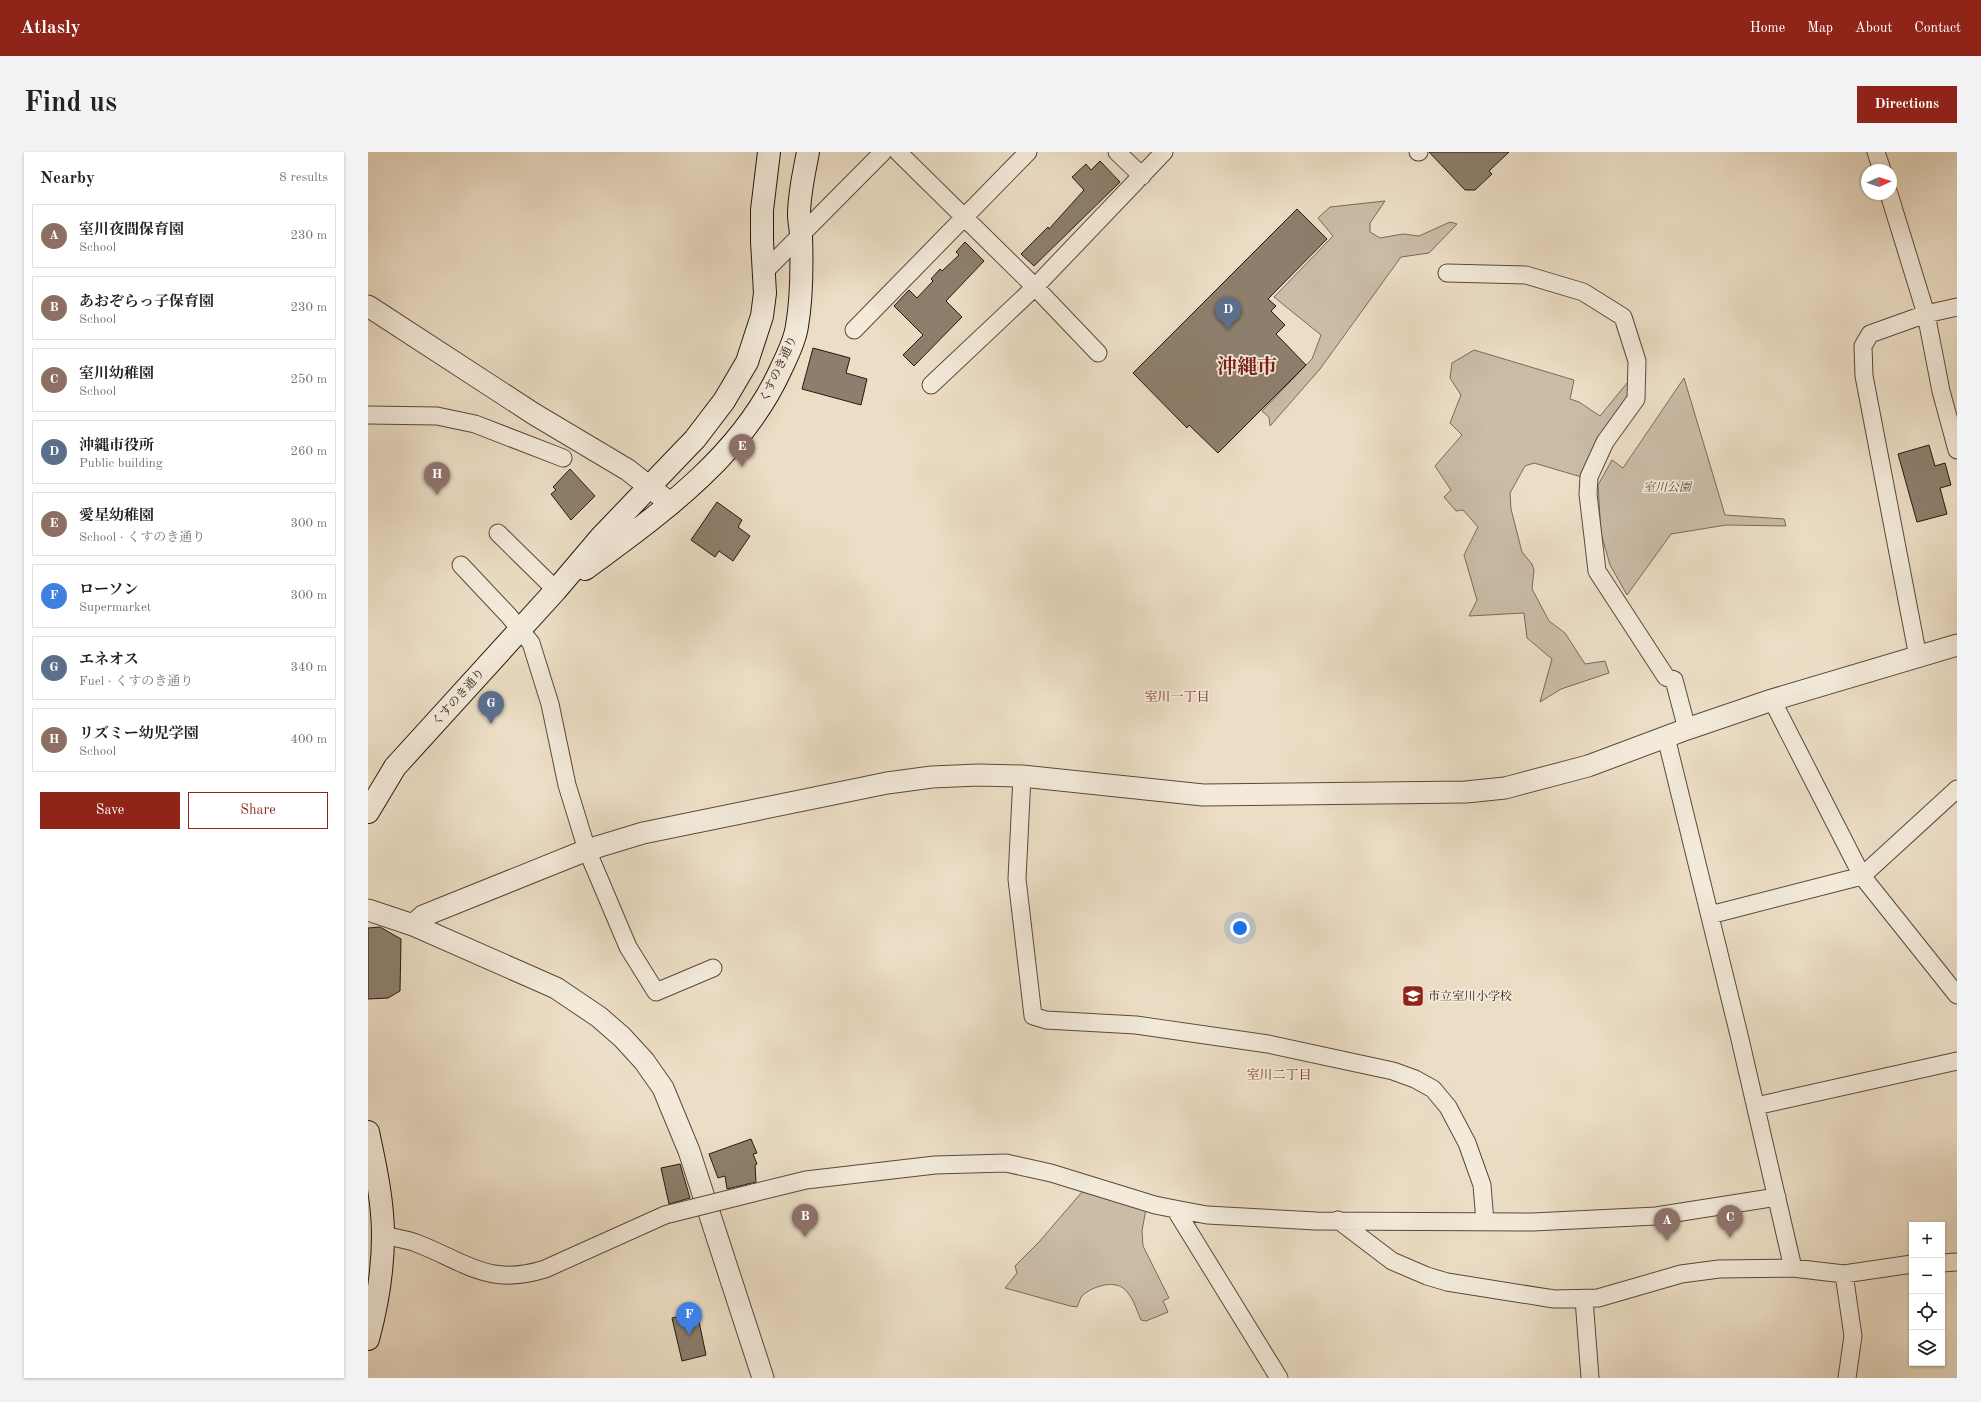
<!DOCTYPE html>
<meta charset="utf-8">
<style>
:root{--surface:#fff;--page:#f2f2f2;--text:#222;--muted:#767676;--line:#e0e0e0;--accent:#8f2418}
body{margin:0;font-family:"Old Standard TT","Noto Serif JP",serif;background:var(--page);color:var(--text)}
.controls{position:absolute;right:12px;bottom:12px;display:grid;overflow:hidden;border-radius:0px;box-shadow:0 1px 3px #0004}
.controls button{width:36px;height:36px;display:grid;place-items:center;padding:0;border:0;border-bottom:1px solid var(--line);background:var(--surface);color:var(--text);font:20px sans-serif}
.compass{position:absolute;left:1493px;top:12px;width:36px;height:36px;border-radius:50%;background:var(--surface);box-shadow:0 1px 3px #0004;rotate:87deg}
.you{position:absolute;left:872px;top:776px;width:14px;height:14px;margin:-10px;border:3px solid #fff;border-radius:50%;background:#1a73e8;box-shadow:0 0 0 6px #1a73e833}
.badge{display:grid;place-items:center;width:26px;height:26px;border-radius:50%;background:var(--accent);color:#fff;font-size:13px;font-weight:700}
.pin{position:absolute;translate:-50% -33px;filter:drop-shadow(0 1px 2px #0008)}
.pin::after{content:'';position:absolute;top:21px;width:14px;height:12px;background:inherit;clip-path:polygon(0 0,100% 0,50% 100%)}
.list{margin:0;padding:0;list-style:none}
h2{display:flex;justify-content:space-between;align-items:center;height:52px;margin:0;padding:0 16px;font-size:17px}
h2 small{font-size:13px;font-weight:400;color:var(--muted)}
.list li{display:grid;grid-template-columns:26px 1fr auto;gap:12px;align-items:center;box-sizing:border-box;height:64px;margin:0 8px 8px;padding:0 8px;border:1px solid var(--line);border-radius:0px}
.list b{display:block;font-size:15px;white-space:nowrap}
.list p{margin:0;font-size:13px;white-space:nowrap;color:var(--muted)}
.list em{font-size:13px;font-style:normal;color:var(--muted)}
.actions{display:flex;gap:8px;padding:12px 16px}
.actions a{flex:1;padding:9px 0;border:1px solid var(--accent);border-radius:0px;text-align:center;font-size:14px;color:var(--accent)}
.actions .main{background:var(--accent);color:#fff}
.icon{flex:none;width:22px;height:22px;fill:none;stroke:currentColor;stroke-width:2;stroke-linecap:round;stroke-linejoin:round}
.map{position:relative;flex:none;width:1589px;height:1226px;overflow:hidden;border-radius:0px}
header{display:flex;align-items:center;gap:24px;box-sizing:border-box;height:56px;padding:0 20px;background:var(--accent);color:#fff}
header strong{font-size:19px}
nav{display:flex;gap:22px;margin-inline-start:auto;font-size:14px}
.intro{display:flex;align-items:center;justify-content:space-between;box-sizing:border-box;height:96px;padding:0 24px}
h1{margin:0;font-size:28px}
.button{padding:10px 18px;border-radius:0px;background:var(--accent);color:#fff;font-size:14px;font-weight:700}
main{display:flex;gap:24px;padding:0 24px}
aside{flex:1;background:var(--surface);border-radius:0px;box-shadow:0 1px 3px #0004}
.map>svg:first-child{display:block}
.green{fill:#cbbca7;stroke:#796a5a}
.building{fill:#8d7f6d;stroke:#27180d}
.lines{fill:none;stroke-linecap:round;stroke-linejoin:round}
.minor-casing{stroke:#584a3b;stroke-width:19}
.tertiary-casing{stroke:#584a3b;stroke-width:23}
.secondary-casing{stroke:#27180d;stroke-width:24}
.minor{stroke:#f3eada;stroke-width:17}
.tertiary{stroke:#f3eada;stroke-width:21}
.secondary{stroke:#f3eada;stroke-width:22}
.minor-bridge-casing{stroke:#584a3b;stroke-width:19;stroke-linecap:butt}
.minor-bridge{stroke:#f3eada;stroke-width:17}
.labels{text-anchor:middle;stroke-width:3.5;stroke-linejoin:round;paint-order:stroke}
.street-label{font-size:12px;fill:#27180d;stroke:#f3eada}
.park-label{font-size:12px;font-style:italic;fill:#58493b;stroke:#f3eada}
.poi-label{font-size:12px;fill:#27180d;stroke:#f3eada;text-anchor:start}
.neighbourhood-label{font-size:13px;fill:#7a1f14;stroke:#f3eada}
.town-label{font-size:20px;font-weight:bold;fill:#7a1f14;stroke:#f3eada}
</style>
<header>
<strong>Atlasly</strong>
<nav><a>Home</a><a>Map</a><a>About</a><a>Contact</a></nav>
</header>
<div class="intro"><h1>Find us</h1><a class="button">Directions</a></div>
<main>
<aside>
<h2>Nearby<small>8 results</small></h2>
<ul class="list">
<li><span class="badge" style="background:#8d6e63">A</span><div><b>室川夜間保育園</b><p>School</p></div><em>230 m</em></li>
<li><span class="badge" style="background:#8d6e63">B</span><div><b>あおぞらっ子保育園</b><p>School</p></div><em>230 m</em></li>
<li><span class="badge" style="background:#8d6e63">C</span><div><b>室川幼稚園</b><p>School</p></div><em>250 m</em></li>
<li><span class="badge" style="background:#5c6f8a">D</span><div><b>沖縄市役所</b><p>Public building</p></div><em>260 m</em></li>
<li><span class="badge" style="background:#8d6e63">E</span><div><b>愛星幼稚園</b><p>School · くすのき通り</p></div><em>300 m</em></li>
<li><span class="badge" style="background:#3f7fe0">F</span><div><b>ローソン</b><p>Supermarket</p></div><em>300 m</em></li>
<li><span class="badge" style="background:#5c6f8a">G</span><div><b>エネオス</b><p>Fuel · くすのき通り</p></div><em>340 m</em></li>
<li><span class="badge" style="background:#8d6e63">H</span><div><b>リズミー幼児学園</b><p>School</p></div><em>400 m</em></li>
</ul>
<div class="actions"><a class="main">Save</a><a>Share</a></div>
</aside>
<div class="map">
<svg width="1589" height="1226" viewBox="0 0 1589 1226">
<rect width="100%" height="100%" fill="#ecdec6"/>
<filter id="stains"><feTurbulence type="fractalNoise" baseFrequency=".005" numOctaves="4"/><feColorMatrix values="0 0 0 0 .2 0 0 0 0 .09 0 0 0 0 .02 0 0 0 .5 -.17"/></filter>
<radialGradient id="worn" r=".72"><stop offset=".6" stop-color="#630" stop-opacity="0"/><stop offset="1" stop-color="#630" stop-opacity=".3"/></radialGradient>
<path class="green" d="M1017,49l-15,22v9l10,6 23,-4 16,2 31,-14 7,2 -28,29 -28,4 -81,112 -50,57 -1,-9 -7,-6 50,-52 9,-24 -47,-38 59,-61 -15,-18 12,-11z
M1106,198l100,30 -4,19 9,3 21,14 32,-39v18l-47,83 -51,-15 -9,3 -15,27 1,16 11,43 10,12 2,6 -2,19 17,32 16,12 20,31 20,-3 4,12 -48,16 -21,13 12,-43 -25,-21 -3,-25 -55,3 8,-16 -13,-45 14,-28 -15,-17 -7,1 -12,-14 7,-7 -16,-24 27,-31 -12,-12 11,-28 -11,-17 2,-15z
M1316,226l41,137 59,4 2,7 -60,-1 -55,9 -44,61 -17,-30 -9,-32 -3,-48 14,-25 11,8z
M720,1033l59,18 -5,28 1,15 26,52 -6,3 5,11 -22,9 -5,-1c-5,-11 -8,-24 -18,-32 -11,-8 -32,-1 -41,8 -2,2 -3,7 -5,11l-7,-1 -65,-18 12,-15 -2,-7 24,-24z"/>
<path class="building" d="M1061,0h80l-20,19 3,3 -17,16h-10z
M732,9l20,21 -86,84 -13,-12 27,-27 1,2 35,-39 -12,-13 14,-13 5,6z
M929,57l30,30 -59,60 8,7 -5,5 14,14 -9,9 30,31 -88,88 -29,-28 -2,3 -54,-55z
M597,90l19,19 -38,40 16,16 -48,49 -11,-11 20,-20 -29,-29 15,-16 8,8 16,-17 -2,-2 9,-10 2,2 17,-16 -3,-3z
M445,196l37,10 -4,15 21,6 -6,26 -59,-16z
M1561,293l6,21 10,-3 6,22 -11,3 7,26 -30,8 -19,-68z
M202,317l25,27 -24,24 -20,-26 5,-4 -3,-3z
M349,350l25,18 -4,7 12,9 -17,25 -14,-10 -4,6 -24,-17z
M12,775l21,12 -1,52 -12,7 -20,1v-71z
M383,987l6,14 -4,1 4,10 -2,1 1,17 -29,7 -2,-13 -7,2 -9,-24z
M312,1012l10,34 -21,6 -8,-36z
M329,1160l9,43 -24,6 -10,-43z"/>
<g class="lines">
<g class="minor-casing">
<path id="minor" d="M530,0l137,135 63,66
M749,0l25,24
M1050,0h1
M1508,0l6,18
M1521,42l37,120 15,77 16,59
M397,119l118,-119
M1079,121l79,2 57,17 40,25 14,44 -1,38 -31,43 -16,35 -1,17 9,77 69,106 8,3 13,49
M486,178l174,-178
M563,233l104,-98 129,-135
M0,263l69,1 38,8 88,34
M130,381l58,57
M93,413l48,51 22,27 19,61 17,81 20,65 41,97 28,45 57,-24
M1550,505l-54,-281 -1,-30 7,-12 56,-20 31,-7
M1404,548l90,176 95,119
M1298,585l73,298 54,233
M654,624l-5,103 16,137 13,4 90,5 132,19 125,27 22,8 18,10 15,18 19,36 15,42 3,37
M1342,763l152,-39 95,-87
M1388,954l201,-45
M385,1041l53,-13 129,-15 71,-2 45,10 104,32 20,4 32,6 109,6 217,1 123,-6 121,-19
M807,1057l104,169
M970,1068l54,41 35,15 20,6 107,17 44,-1 83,-24 38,-5 74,-1 51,6 68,-10
M15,1083c11,3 23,4 33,8 50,19 72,44 129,26l120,-54
M1574,1111l15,-1
M1476,1122l9,62 -6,42
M1216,1147l6,79"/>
</g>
<g class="tertiary-casing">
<path id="tertiary" d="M0,154l166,108 94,56 43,34
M0,758l45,15 143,63 43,29 23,20 22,24 19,27 26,63 74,227
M45,773l10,-9 164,-66 56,-17 244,-50 45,-6 47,-2 43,1 181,19 263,-3 39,-4 83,-22 99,-37 85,-29 185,-55"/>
</g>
<g class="secondary-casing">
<path id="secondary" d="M217,417c76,-56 156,-112 196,-200 6,-13 14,-28 16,-43 5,-29 5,-60 4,-90 0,-7 -2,-14 -2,-21 0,-21 5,-42 9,-63
M0,660l27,-45 161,-177 45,-53 94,-98 29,-38 23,-39 15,-46 3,-23 -3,-52v-31l7,-58
M0,980c7,33 15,69 15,103 0,35 -6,71 -15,104"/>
</g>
<use href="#minor" class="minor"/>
<use href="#tertiary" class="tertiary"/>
<use href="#secondary" class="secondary"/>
<g class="minor-bridge-casing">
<path id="minor-bridge" d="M297,1063l88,-22"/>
</g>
<use href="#minor-bridge" class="minor-bridge"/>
</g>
<defs>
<g id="school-square" transform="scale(1.15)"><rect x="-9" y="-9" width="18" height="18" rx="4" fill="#8f2418" stroke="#f3eada"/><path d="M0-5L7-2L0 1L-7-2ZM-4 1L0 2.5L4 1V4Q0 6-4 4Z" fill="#fff"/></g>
</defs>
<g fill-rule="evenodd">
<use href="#school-square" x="1045" y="844"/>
</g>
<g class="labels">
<g class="street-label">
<text transform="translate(410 217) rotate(-65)" y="4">くすのき通り</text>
<text transform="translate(90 545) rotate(-48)" y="4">くすのき通り</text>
</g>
<g class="park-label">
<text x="1299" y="339">室川公園</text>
</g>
<g class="poi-label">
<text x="1060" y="848">市立室川小学校</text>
</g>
<g class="neighbourhood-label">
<text x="809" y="549">室川一丁目</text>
<text x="911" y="927">室川二丁目</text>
</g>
<g class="town-label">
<text x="879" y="221">沖縄市</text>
</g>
</g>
<rect width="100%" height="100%" filter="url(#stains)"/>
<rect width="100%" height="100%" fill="url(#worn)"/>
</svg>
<div class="controls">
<button>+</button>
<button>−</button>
<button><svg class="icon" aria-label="locate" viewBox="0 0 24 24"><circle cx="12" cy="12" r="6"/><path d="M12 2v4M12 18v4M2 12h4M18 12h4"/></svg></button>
<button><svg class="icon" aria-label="layers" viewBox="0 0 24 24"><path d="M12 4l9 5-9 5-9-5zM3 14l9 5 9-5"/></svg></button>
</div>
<svg class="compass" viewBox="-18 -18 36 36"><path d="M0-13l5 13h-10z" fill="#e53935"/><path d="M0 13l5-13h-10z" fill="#767676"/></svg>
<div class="you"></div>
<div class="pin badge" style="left:1299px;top:1089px;background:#8d6e63">A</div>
<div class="pin badge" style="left:437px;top:1085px;background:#8d6e63">B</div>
<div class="pin badge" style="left:1362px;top:1086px;background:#8d6e63">C</div>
<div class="pin badge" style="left:860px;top:178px;background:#5c6f8a">D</div>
<div class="pin badge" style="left:374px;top:315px;background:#8d6e63">E</div>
<div class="pin badge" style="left:321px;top:1183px;background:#3f7fe0">F</div>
<div class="pin badge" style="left:123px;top:572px;background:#5c6f8a">G</div>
<div class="pin badge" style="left:69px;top:343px;background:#8d6e63">H</div>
</div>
</main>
